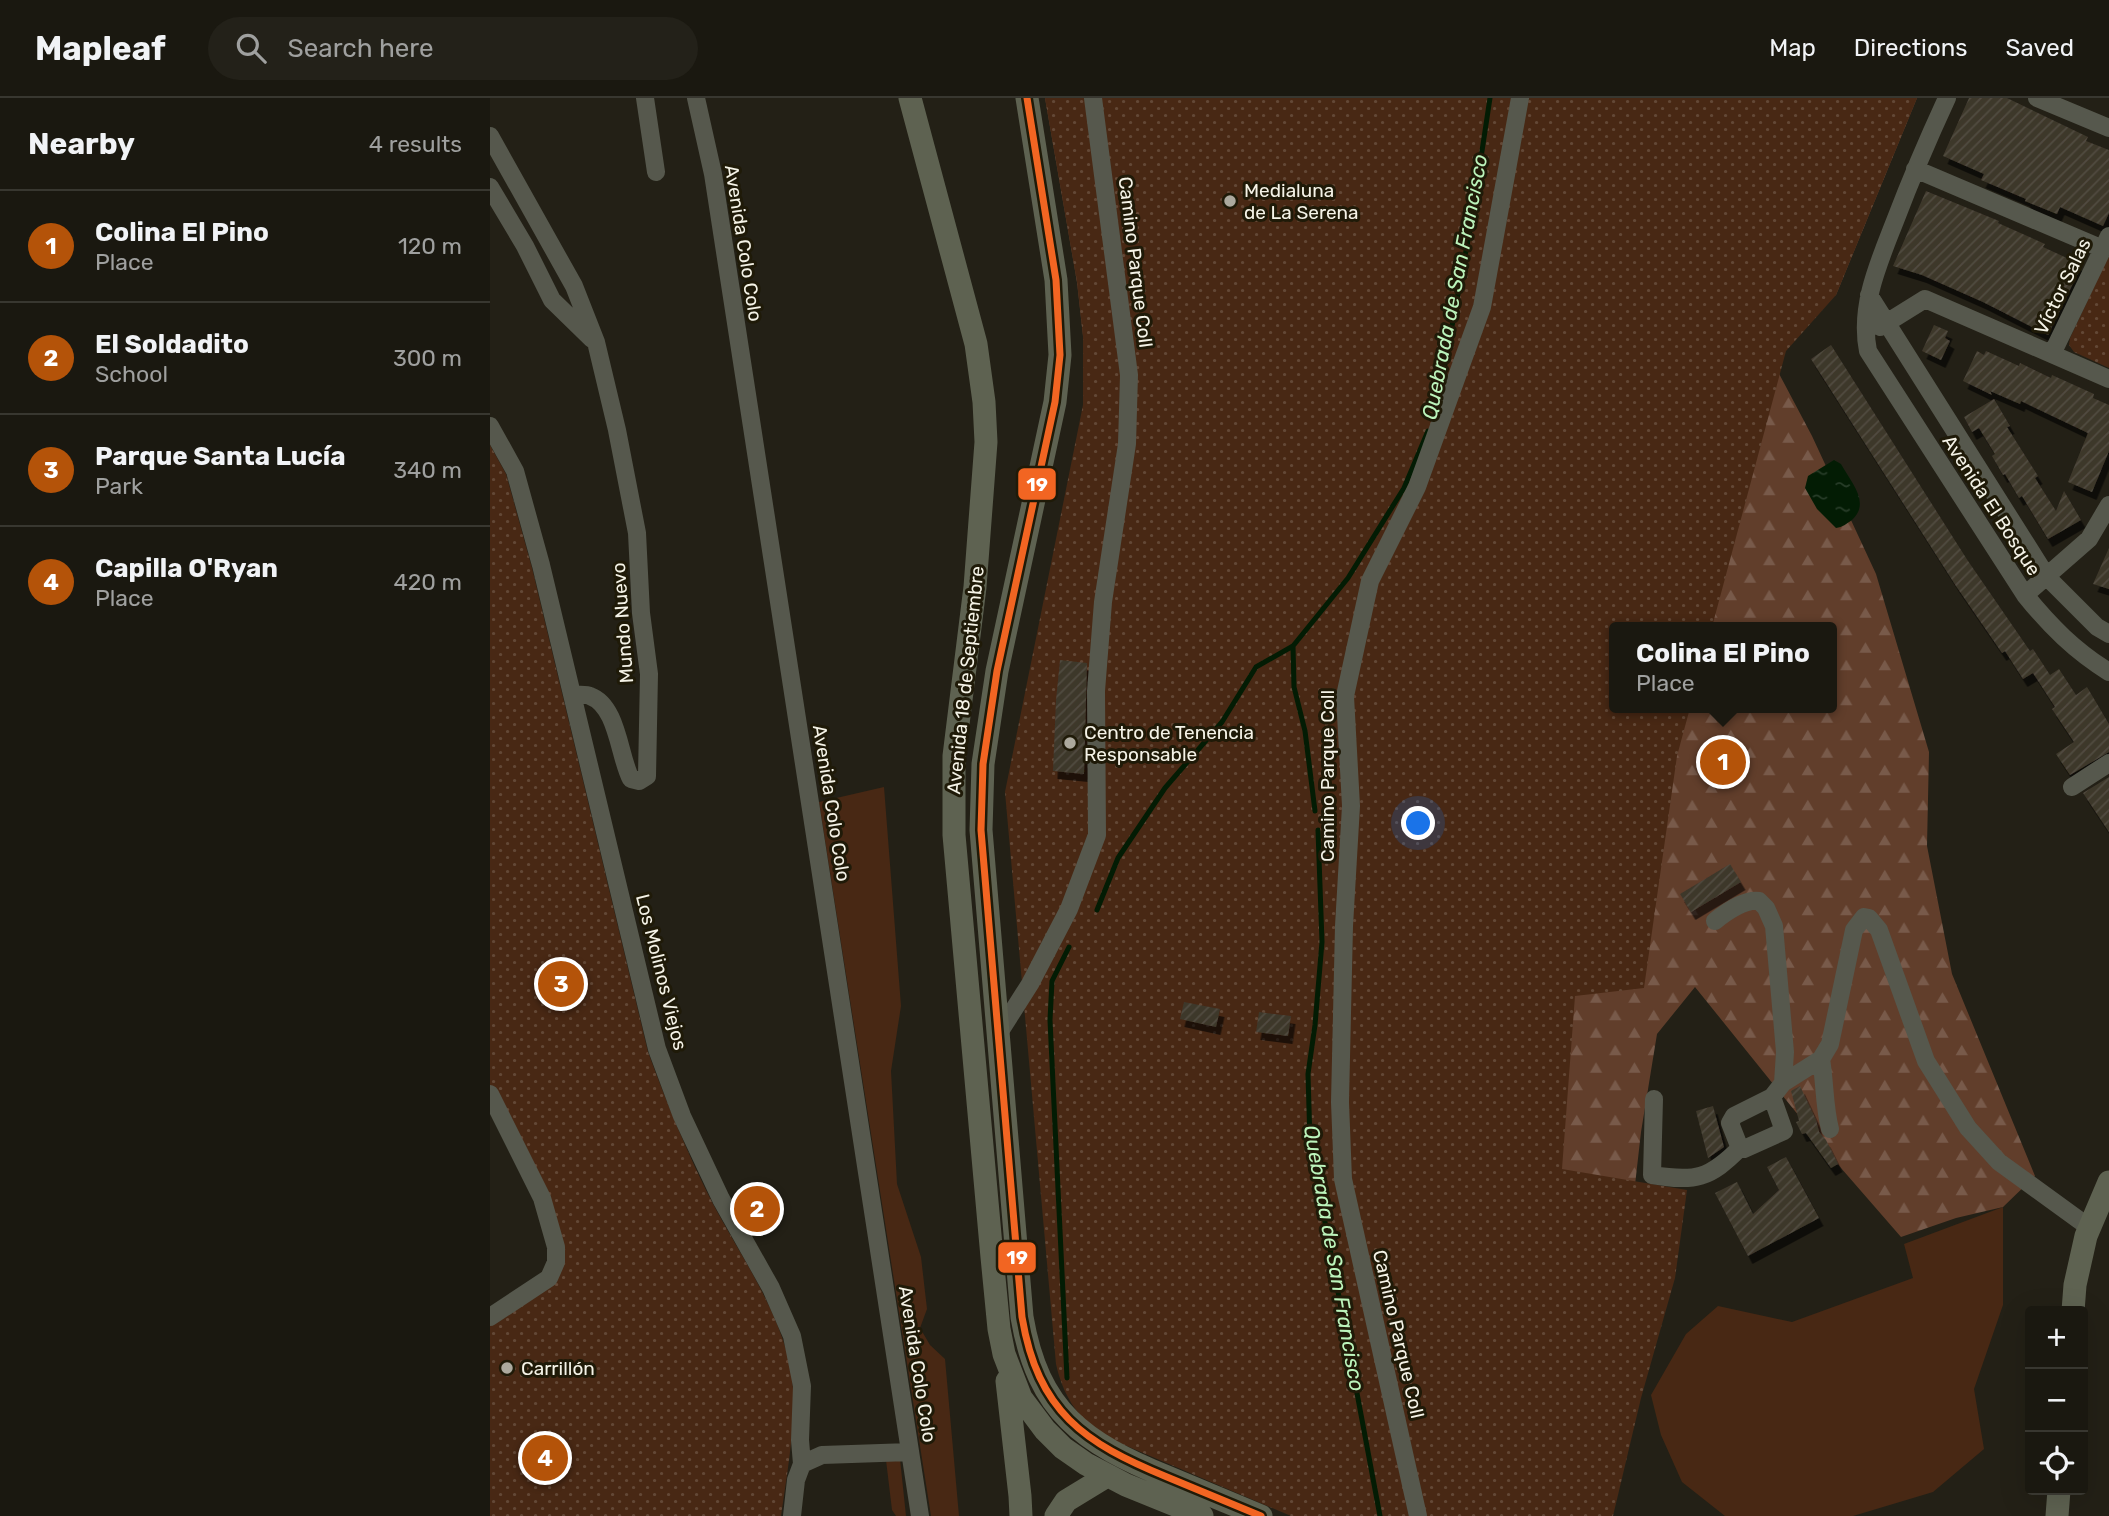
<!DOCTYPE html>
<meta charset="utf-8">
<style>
:root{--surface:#1a1810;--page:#232119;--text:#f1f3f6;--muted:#9fa09f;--line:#383730;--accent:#b45309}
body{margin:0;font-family:Rubik,sans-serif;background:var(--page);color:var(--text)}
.controls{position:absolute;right:21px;bottom:21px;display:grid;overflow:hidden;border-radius:7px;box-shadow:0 7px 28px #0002}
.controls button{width:63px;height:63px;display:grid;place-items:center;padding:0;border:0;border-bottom:2px solid var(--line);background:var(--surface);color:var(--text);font:35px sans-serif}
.you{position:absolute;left:929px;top:726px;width:24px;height:24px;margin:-18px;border:5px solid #fff;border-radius:50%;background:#1a73e8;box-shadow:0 0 0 10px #1a73e833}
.badge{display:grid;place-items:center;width:46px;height:46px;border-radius:50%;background:var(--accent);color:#fff;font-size:23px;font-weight:700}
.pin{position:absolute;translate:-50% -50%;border:4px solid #fff;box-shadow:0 2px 7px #0006}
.popup{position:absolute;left:1119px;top:524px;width:228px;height:91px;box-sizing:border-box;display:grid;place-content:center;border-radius:7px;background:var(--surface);filter:drop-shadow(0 2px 5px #0005);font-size:23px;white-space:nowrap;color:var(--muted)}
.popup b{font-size:26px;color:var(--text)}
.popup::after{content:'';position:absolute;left:50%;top:100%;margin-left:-14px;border:14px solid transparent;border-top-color:var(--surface)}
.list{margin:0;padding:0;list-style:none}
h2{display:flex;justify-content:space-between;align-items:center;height:91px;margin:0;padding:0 28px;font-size:30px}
h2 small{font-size:23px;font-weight:400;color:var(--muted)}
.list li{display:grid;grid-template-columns:46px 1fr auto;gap:21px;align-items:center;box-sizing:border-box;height:112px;padding:0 28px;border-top:2px solid var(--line)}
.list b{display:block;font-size:26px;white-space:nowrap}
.list p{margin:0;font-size:23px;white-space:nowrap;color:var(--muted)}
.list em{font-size:23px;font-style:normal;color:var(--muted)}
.icon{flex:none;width:38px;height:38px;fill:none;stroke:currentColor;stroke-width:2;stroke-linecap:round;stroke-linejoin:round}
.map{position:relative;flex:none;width:1619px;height:1418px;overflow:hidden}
header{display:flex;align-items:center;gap:42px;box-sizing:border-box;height:98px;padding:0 35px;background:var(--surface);border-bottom:2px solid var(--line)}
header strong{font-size:33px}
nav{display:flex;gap:38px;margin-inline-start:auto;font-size:24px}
.search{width:490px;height:63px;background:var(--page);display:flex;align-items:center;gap:18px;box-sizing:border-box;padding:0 24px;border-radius:38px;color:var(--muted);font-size:26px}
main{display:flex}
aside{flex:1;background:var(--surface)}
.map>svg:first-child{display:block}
.green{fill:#482814}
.forest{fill:url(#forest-firs);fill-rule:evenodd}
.park{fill:url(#park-dots)}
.water{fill:url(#water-ripples)}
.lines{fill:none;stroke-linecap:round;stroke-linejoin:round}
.stream{stroke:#031c04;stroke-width:5}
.building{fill:url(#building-hatch);filter:url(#shadow)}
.minor{stroke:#56584d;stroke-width:18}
.major{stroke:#5e6251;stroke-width:23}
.bus-1-casing{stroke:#1f1a08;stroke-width:12}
.bus-1{stroke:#f26522;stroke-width:7}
.poi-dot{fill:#aca99e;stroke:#1f1a08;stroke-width:2.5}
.labels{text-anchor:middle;stroke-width:6;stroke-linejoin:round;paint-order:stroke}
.poi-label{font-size:19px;fill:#f5f3e7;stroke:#1f1a08;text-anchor:start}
.street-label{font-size:19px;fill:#f5f3e7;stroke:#1f1a08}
.water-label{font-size:21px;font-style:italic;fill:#bcf4bb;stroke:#1f1a08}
.line-badge{stroke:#1f1a08;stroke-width:2.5}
.badge-label{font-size:19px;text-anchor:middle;font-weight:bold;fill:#fff}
</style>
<header>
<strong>Mapleaf</strong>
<div class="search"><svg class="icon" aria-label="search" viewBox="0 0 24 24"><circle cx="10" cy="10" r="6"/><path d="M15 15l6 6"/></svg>Search here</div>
<nav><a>Map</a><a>Directions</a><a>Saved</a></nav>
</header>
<main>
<aside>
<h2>Nearby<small>4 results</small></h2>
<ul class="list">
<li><span class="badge">1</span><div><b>Colina El Pino</b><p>Place</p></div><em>120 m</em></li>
<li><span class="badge">2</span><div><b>El Soldadito</b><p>School</p></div><em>300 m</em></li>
<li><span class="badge">3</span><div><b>Parque Santa Lucía</b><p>Park</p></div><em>340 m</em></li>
<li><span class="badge">4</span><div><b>Capilla O'Ryan</b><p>Place</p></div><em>420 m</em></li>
</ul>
</aside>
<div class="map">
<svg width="1619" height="1418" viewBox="0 0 1619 1418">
<defs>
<pattern id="forest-firs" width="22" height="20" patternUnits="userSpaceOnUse" patternTransform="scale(1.75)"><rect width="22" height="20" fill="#613e2b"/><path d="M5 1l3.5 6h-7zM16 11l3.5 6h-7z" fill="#785a4a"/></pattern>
<pattern id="park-dots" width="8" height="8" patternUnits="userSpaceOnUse" patternTransform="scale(1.75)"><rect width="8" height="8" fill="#482814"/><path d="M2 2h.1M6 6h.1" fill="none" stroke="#634836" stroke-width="1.8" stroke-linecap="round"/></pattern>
<pattern id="water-ripples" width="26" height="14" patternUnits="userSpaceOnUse" patternTransform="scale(1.75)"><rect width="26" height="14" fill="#031c04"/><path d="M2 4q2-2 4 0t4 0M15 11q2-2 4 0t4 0" fill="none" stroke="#283d29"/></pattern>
<pattern id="building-hatch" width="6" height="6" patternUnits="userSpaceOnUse" patternTransform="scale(1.75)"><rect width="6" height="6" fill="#3e372b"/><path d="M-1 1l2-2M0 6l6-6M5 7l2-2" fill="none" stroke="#514b40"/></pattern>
<filter id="shadow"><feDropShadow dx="4.5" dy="8" stdDeviation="0" flood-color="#0009"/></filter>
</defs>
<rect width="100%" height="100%" fill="#232016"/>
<path class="green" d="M394,689l17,219 -10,65 6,113 24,73 6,52 -7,19 10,17 15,14 14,157h-28l-112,-714z
M1513,1109v98l-29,84 10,60 -51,43 -80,24h-128l-43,-34 -21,-47 -10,-40 35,-61 32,-28 74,16 121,-44 -9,-34z
M410,1361l6,57h-10l-4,-6 -6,-50z"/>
<path class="forest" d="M555,0h872l-81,197 -61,33v38l37,70 64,138 53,178 -2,94 25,128 83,202 -32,31 -47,11 -55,19 -60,-69 -146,-181 -38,47 -16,98 -11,97 -39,287 -508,-1180 -6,-54zM1124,529h218v81h-218z"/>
<path class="park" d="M555,0h872l-81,197 -50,56 -74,276h-98v81h76l-13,48 -33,232 -69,8 -13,173 125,21 -12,88 -34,120 -28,118h-322l-190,-81c-25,-20 -38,-40 -45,-71l-51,-572 78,-387v-69l-6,-54z
M1619,157v113l-35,-16 -5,-7 1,-7z
M0,347l16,29 26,94 116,484c19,52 40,103 65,152 29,55 77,121 80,185 2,42 -6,85 -12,127h-291v-199l59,-39 7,-31 -66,-153z"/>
<path class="water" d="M1344,362l7,4c10,18 30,39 11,56 -6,4 -9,7 -16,8l-19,-19 -12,-21 3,-12z"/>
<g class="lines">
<path class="stream" d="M946,314l35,-188 19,-126
M803,548l1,41 11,44 10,80
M828,732l4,112 -7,83 -7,49 2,68 70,374
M607,812l21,-52 47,-70 57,-66 34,-55 37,-21 55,-68 56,-90 24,-57
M577,1280l-17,-358 2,-39 17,-34"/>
</g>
<path class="building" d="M1479,0h38l81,39 -2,4 23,9v63l-6,13 -43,-19 -3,7 -32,-13 1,-2 -45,-19 3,-6 -41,-18z
M1436,93l73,30 -1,2 47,21 -2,3 39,18 -34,70 -65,-33 -61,-27 -29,-9z
M1444,227l14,6 -3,7 5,3 -9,19 -19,-9z
M1341,247l137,216 62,90 3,-2 17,26 9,-6 17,26 11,-8 22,37v28l-39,23 -14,-21 18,-12 -22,-33 3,-2 -22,-34 -10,6 -18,-28 -3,2 -46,-67 -145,-227z
M1487,253l7,4 2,-4 33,15 1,-3 31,15 1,-3 42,19 -1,4 16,7v46l-17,41 -24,-10 20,-49 -67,-32 -1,3 -30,-13 2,4 -29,-14z
M1504,301l16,27 -3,1 31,49 -3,2 21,33 8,-20 17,29 -33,19 -26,-43 -3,2 -14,-24 -2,1 -11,-19 3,-2 -16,-26 -7,4 -8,-15z
M1619,450v41l-16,-5z
M570,562l27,3 -3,111 -31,-3 3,-71z
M1619,679v55l-26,-39z
M1240,766l11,18 -50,30 -11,-18z
M694,904l36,7 -4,18 -36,-8z
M769,914l32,4 -3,20 -32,-4z
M1310,988l16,34 3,12 7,8 12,24 -7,4 -25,-35 -4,1 -6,-12 3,-1 -8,-30z
M1223,1008l11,41 -16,11 -12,-47z
M1296,1059l33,61 -71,38 -33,-63 22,-11 16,32 26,-24 -12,-23z"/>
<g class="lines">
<path class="minor" d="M155,0l11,74
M206,0l17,76 207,1342
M1457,0c-19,41 -36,81 -52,123 -16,41 -36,85 -27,130l157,244c25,31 50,56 84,77
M1547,0l72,30
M0,38l84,150 22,56 21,88 20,103 4,80 8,61 -2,102 -8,5 -8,-2c-12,-22 -13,-73 -41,-83 -4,-2 -12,-1 -17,-1
M1425,71l188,80
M0,89l35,59 27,54 40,39
M1379,197l178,282 50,50 12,7
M1390,229l45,-28 184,80
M1562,256l57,-118
M0,328l25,45 26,94 116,484 25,67 39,83 50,89 21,48 10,50 -2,54 2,24 -6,16 -4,36
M1535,497l64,-56 20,-34
M1582,689l37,-24
M1225,823c11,-9 30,-22 44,-20l7,7 8,18 11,126 -2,31
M507,938l33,-52 39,-75 28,-74 -1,-144 7,-89 24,-158 2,-69 -36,-277
M1331,961c4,23 3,47 9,70
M0,996l52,104 14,49v15l-7,16 -59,39
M1282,999l12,34 -40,18 -5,-3 -9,-23 4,-7 38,-19 11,-14 38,-24 9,-15 24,-114 10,-13 5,1 10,12 47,131 42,67 31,34 91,66
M1164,1001l-2,76c44,7 57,4 89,-28
M312,1366l20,-9 88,-3
M928,1418l-75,-337 -3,-77 4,-176 7,-120 -6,-110 25,-115 47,-94 65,-180 38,-209"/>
<path class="major" d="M420,0l66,246 8,58 2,40 -11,145 -21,169v79l38,422 7,72 5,25 17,44 24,32 18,18 23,16 40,21 76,31
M537,0l29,182 4,75 -5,47 -58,269 -14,93 -2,66 41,487c16,95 62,126 145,160 32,13 63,26 94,39
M1583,1213l2,-26 11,-49 23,-54
M517,1283l13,115 1,20
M566,1418l10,-15 41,-25
M1567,1418l2,-26"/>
<g class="bus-1-casing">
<path id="bus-1" d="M537,0l29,182 4,75 -5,47 -58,269 -14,93 -2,66 41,487c16,95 62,126 145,160 32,13 63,26 94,39"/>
</g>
<use href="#bus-1" class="bus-1"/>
</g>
<g class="poi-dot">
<circle cx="740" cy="103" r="7"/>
<circle cx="580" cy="645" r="7"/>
<circle cx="17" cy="1270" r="7"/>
</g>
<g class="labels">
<g class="poi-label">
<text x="754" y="99">Medialuna<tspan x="754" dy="22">de La Serena</tspan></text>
<text x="594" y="641">Centro de Tenencia<tspan x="594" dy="22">Responsable</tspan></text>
<text x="31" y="1277">Carrillón</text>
</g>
<g class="street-label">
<text transform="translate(254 145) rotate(81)" y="7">Avenida Colo Colo</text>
<text transform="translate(646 164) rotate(83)" y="7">Camino Parque Coll</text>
<text transform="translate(1572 188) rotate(-64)" y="7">Víctor Salas</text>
<text transform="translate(1502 407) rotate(57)" y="7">Avenida El Bosque</text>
<text transform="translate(132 525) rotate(-94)" y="7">Mundo Nuevo</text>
<text transform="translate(475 582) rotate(-84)" y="7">Avenida 18 de Septiembre</text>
<text transform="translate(837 678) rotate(-90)" y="7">Camino Parque Coll</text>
<text transform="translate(342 705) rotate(81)" y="7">Avenida Colo Colo</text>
<text transform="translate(172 874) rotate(76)" y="7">Los Molinos Viejos</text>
<text transform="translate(909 1236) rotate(77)" y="7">Camino Parque Coll</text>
<text transform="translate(428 1266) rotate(81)" y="7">Avenida Colo Colo</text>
</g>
<g class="water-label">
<text transform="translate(965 189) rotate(-79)" y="7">Quebrada de San Francisco</text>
<text transform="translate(844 1160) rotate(80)" y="7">Quebrada de San Francisco</text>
</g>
</g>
<g class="line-badge">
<rect x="527" y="369" width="40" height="34" rx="7" fill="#f26522"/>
<rect x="507" y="1143" width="40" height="33" rx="7" fill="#f26522"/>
</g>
<g class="badge-label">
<text x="547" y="393">19</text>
<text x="527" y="1166">19</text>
</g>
</svg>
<div class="controls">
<button>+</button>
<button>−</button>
<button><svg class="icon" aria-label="locate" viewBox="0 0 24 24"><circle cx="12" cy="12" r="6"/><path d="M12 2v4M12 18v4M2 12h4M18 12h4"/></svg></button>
</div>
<div class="you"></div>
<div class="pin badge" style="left:1233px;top:664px">1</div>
<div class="popup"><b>Colina El Pino</b>Place</div>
<div class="pin badge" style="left:267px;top:1111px">2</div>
<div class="pin badge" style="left:71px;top:886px">3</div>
<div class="pin badge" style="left:55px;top:1360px">4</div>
</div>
</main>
